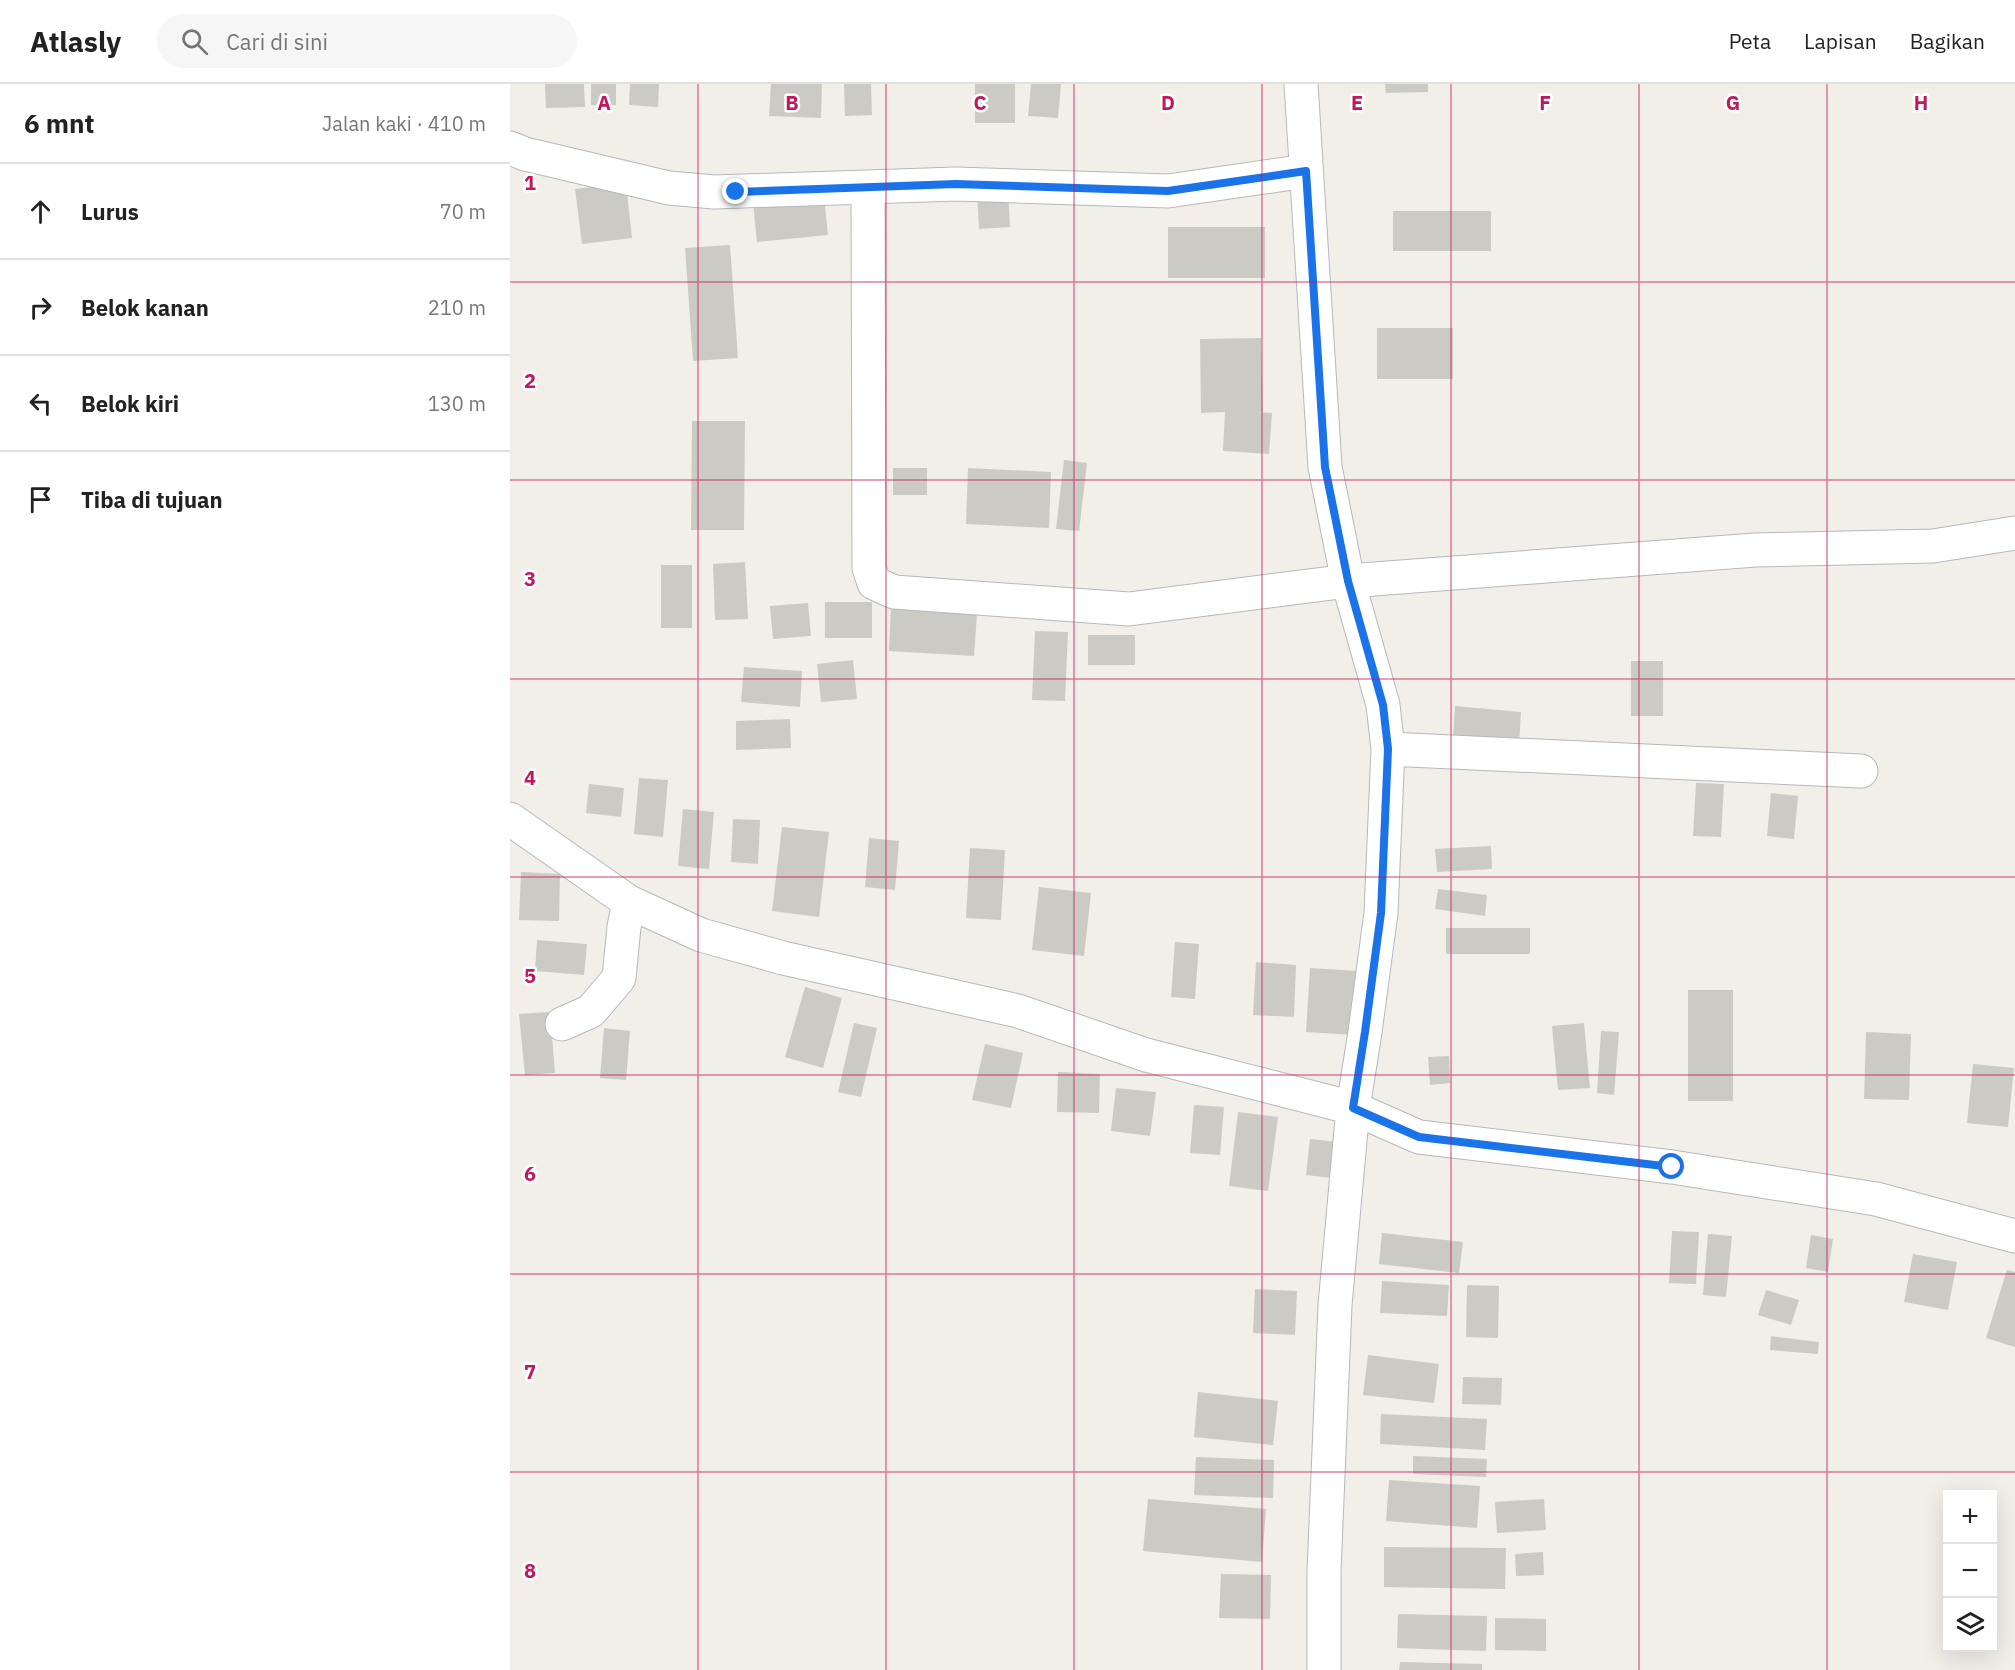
<!DOCTYPE html>
<html lang="id">
<meta charset="utf-8">
<style>
:root{--surface:#fff;--page:#f6f6f6;--text:#222;--muted:#767676;--line:#e0e0e0}
body{margin:0;font-family:"IBM Plex Sans",sans-serif;background:var(--page);color:var(--text)}
.controls{position:absolute;right:18px;bottom:18px;display:grid;overflow:hidden;border-radius:0px;box-shadow:0 6px 24px #0002}
.controls button{width:54px;height:54px;display:grid;place-items:center;padding:0;border:0;border-bottom:2px solid var(--line);background:var(--surface);color:var(--text);font:30px sans-serif}
.stop{position:absolute;width:18px;height:18px;margin:-14px;border:4px solid #1a73e8;border-radius:50%;background:#fff}
.stop.end{background:#1a73e8;border-color:#fff;box-shadow:0 2px 6px #0008}
.list{margin:0;padding:0;list-style:none}
h2{display:flex;justify-content:space-between;align-items:center;height:78px;margin:0;padding:0 24px;font-size:26px}
h2 small{font-size:20px;font-weight:400;color:var(--muted)}
.list li{display:grid;grid-template-columns:39px 1fr auto;gap:18px;align-items:center;box-sizing:border-box;height:96px;padding:0 24px;border-top:2px solid var(--line)}
.list b{display:block;font-size:22px;white-space:nowrap}
.list em{font-size:20px;font-style:normal;color:var(--muted)}
.icon{flex:none;width:33px;height:33px;fill:none;stroke:currentColor;stroke-width:2;stroke-linecap:round;stroke-linejoin:round}
.map{position:relative;flex:none;width:1505px;height:1586px;overflow:hidden}
header{display:flex;align-items:center;gap:36px;box-sizing:border-box;height:84px;padding:0 30px;background:var(--surface);border-bottom:2px solid var(--line)}
header strong{font-size:28px}
nav{display:flex;gap:33px;margin-inline-start:auto;font-size:21px}
.search{width:420px;height:54px;background:var(--page);display:flex;align-items:center;gap:15px;box-sizing:border-box;padding:0 21px;border-radius:33px;color:var(--muted);font-size:22px}
main{display:flex}
aside{flex:1;background:var(--surface)}
.map>svg:first-child{display:block}
.building{fill:#cccac5}
.lines{fill:none;stroke-linecap:round;stroke-linejoin:round}
.minor-casing{stroke:#b5b8bc;stroke-width:35}
.minor{stroke:#fff;stroke-width:33}
.route{stroke:#1a73e8;stroke-width:8}
.grid{fill:none;stroke:#c2185b;stroke-width:1.5;stroke-opacity:0.55}
.grid-label{font-size:20px;text-anchor:middle;font-weight:bold;fill:#c2185b;stroke:#fff;stroke-width:5;stroke-linejoin:round;paint-order:stroke}
</style>
<header>
<strong>Atlasly</strong>
<div class="search"><svg class="icon" aria-label="search" viewBox="0 0 24 24"><circle cx="10" cy="10" r="6"/><path d="M15 15l6 6"/></svg>Cari di sini</div>
<nav><a>Peta</a><a>Lapisan</a><a>Bagikan</a></nav>
</header>
<main>
<aside>
<h2>6 mnt<small>Jalan kaki · 410 m</small></h2>
<ul class="list">
<li><svg class="icon" aria-label="ahead" viewBox="0 0 24 24"><path d="M12 20V5M6 11l6-6 6 6"/></svg><div><b>Lurus</b></div><em>70 m</em></li>
<li><svg class="icon" aria-label="right" viewBox="0 0 24 24"><path d="M7 20v-9h11M14 6l5 5-5 5"/></svg><div><b>Belok kanan</b></div><em>210 m</em></li>
<li><svg class="icon" aria-label="left" viewBox="0 0 24 24"><path d="M17 20v-9H6M10 6l-5 5 5 5"/></svg><div><b>Belok kiri</b></div><em>130 m</em></li>
<li><svg class="icon" aria-label="arrive" viewBox="0 0 24 24"><path d="M6 21V4h12l-3 4 3 4H6"/></svg><div><b>Tiba di tujuan</b></div></li>
</ul>
</aside>
<div class="map">
<svg width="1505" height="1586" viewBox="0 0 1505 1586">
<rect width="100%" height="100%" fill="#f1efe8"/>
<path class="building" d="M35,0h39l1,23 -39,1z
M81,0h25v21h-25z
M120,0h29l-1,23 -29,-2z
M261,0h51l-1,34 -52,-2z
M334,0h27l1,31 -27,1z
M465,0h40v39h-40z
M521,0h30l-3,34 -30,-2z
M875,0h43v8l-42,1z
M116,99l6,55 -50,6 -7,-55z
M498,105l2,38 -31,2 -2,-38z
M314,112l4,39 -71,7 -4,-39z
M883,127h98v40h-98z
M658,143h97v51h-97z
M220,161l8,113 -45,3 -8,-113z
M867,244h76v51h-76z
M751,254l2,74h-7l16,1 -3,41 -46,-3 2,-39 -24,1 -1,-74z
M182,337h53l-1,109h-53z
M554,376l23,3 -8,68 -23,-2z
M383,384h34v27h-34z
M458,384l83,4 -2,56 -83,-4z
M235,478l3,57 -33,1 -2,-56z
M151,481h31v63h-31z
M315,518h47v36h-47z
M298,519l3,33 -38,3 -3,-33z
M381,524l86,6 -3,42 -85,-5z
M525,547l33,1 -3,69 -33,-1z
M578,551h47v30h-47z
M343,576l4,39 -36,3 -4,-38z
M1121,577h32v55h-32z
M234,583l58,4 -2,36 -59,-5z
M945,622l66,6 -2,33 -66,-6z
M280,635l1,29 -55,2v-29z
M129,694l29,2 -5,57 -29,-3z
M1186,699l28,1 -3,53 -28,-1z
M79,700l35,4 -3,29 -35,-4z
M1261,709l27,3 -4,43 -27,-3z
M173,725l31,3 -5,57 -31,-3z
M223,735l27,1 -2,44 -27,-2z
M272,743l47,5 -10,85 -47,-6z
M359,754l30,3 -4,49 -30,-3z
M981,762l1,23 -55,3 -2,-23z
M460,764l35,2 -4,70 -35,-2z
M11,788l39,2 -1,47 -40,-1z
M529,803l52,6 -7,63 -52,-6z
M928,805l49,6 -2,21 -50,-7z
M936,844h84v26h-84z
M27,856l50,4 -3,31 -49,-4z
M665,858l24,2 -4,55 -24,-2z
M746,878l40,3 -2,52 -41,-2z
M800,884l49,3 -4,64 -49,-3z
M295,903l37,11 -19,70 -38,-11z
M1178,906h45v111h-45z
M40,928l5,61 -30,2 -6,-61z
M344,939l23,5 -16,69 -23,-5z
M1074,939l6,65 -32,2 -6,-64z
M94,944l26,3 -4,49 -26,-2z
M1091,947l18,1 -5,63 -17,-2z
M1356,948l45,2 -2,66 -45,-1z
M475,960l38,9 -12,55 -39,-8z
M939,972l1,27 -20,2 -2,-28z
M1463,980l41,4 -6,59 -41,-4z
M548,988l42,2 -1,39 -42,-1z
M606,1004l40,4 -6,44 -39,-5z
M684,1021l30,2 -4,48 -30,-2z
M728,1028l40,5 -10,74 -39,-5z
M800,1055l27,3 -4,36 -27,-3z
M1162,1147l27,1 -3,52 -27,-1z
M872,1149l81,9 -4,31 -80,-9z
M1198,1150l24,2 -6,61 -23,-2z
M1301,1151l22,4 -5,33 -22,-4z
M1403,1170l44,8 -9,48 -44,-8z
M1497,1186l8,2v75l-29,-9z
M872,1197l67,4 -2,31 -67,-3z
M957,1201l32,1 -1,52 -32,-1z
M745,1205l42,2 -2,44 -42,-2z
M1256,1206l33,10 -8,25 -33,-10z
M1261,1252l48,6 -1,12 -48,-4z
M858,1271l71,9 -5,39 -71,-8z
M953,1293l39,1 -1,27 -39,-1z
M688,1308l80,9 -5,44 -79,-8z
M871,1330l106,5 -2,31 -105,-6z
M903,1372l74,3 -1,18 -73,-3z
M686,1373l78,3 -1,38 -79,-3z
M879,1396l91,6 -3,42 -91,-7z
M638,1415l118,10 -4,53 -119,-11z
M1034,1415l2,31 -49,3 -2,-31z
M874,1463l122,1 -1,41 -121,-2z
M1033,1468l1,23 -28,1 -1,-22z
M711,1490l50,1 -1,44 -51,-1z
M888,1530l89,2 -1,35 -89,-3z
M985,1534l51,1v32l-51,-1z
M890,1578l82,2v6h-83z"/>
<g class="lines">
<g class="minor-casing">
<path id="minor" d="M791,0l24,383 23,114 35,124 5,44 -7,164 -16,119 -12,76 -18,197 -11,267v98
M0,64l15,6 144,34 45,4 242,-8 212,7 138,-20
M358,103l1,381 5,15 20,9 235,17 219,-28 407,-31 178,-4 82,-13
M878,665l473,22
M0,735l119,83 72,33 82,23 235,53 128,44 207,53 66,29 253,30 204,32 139,37
M52,940l29,-13 28,-33 5,-51 5,-25"/>
</g>
<use href="#minor" class="minor"/>
</g>
<g class="lines">
<path class="route" d="M226,108l220,-8 212,7 138,-20 19,296 23,114 35,124 5,44 -7,164 -16,119 -12,76 66,29 253,30"/>
</g>
<path class="grid" d="M188,0v1586M376,0v1586M564,0v1586M752,0v1586M941,0v1586M1129,0v1586M1317,0v1586M0,198h1505M0,396h1505M0,595h1505M0,793h1505M0,991h1505M0,1190h1505M0,1388h1505"/>
<g class="grid-label">
<text x="94" y="26">A</text>
<text x="282" y="26">B</text>
<text x="470" y="26">C</text>
<text x="658" y="26">D</text>
<text x="847" y="26">E</text>
<text x="1035" y="26">F</text>
<text x="1223" y="26">G</text>
<text x="1411" y="26">H</text>
<text x="20" y="106">1</text>
<text x="20" y="304">2</text>
<text x="20" y="502">3</text>
<text x="20" y="701">4</text>
<text x="20" y="899">5</text>
<text x="20" y="1097">6</text>
<text x="20" y="1295">7</text>
<text x="20" y="1494">8</text>
</g>
</svg>
<div class="controls">
<button>+</button>
<button>−</button>
<button><svg class="icon" aria-label="layers" viewBox="0 0 24 24"><path d="M12 4l9 5-9 5-9-5zM3 14l9 5 9-5"/></svg></button>
</div>
<div class="stop" style="left:1162px;top:1083px"></div>
<div class="stop end" style="left:226px;top:108px"></div>
</div>
</main>
